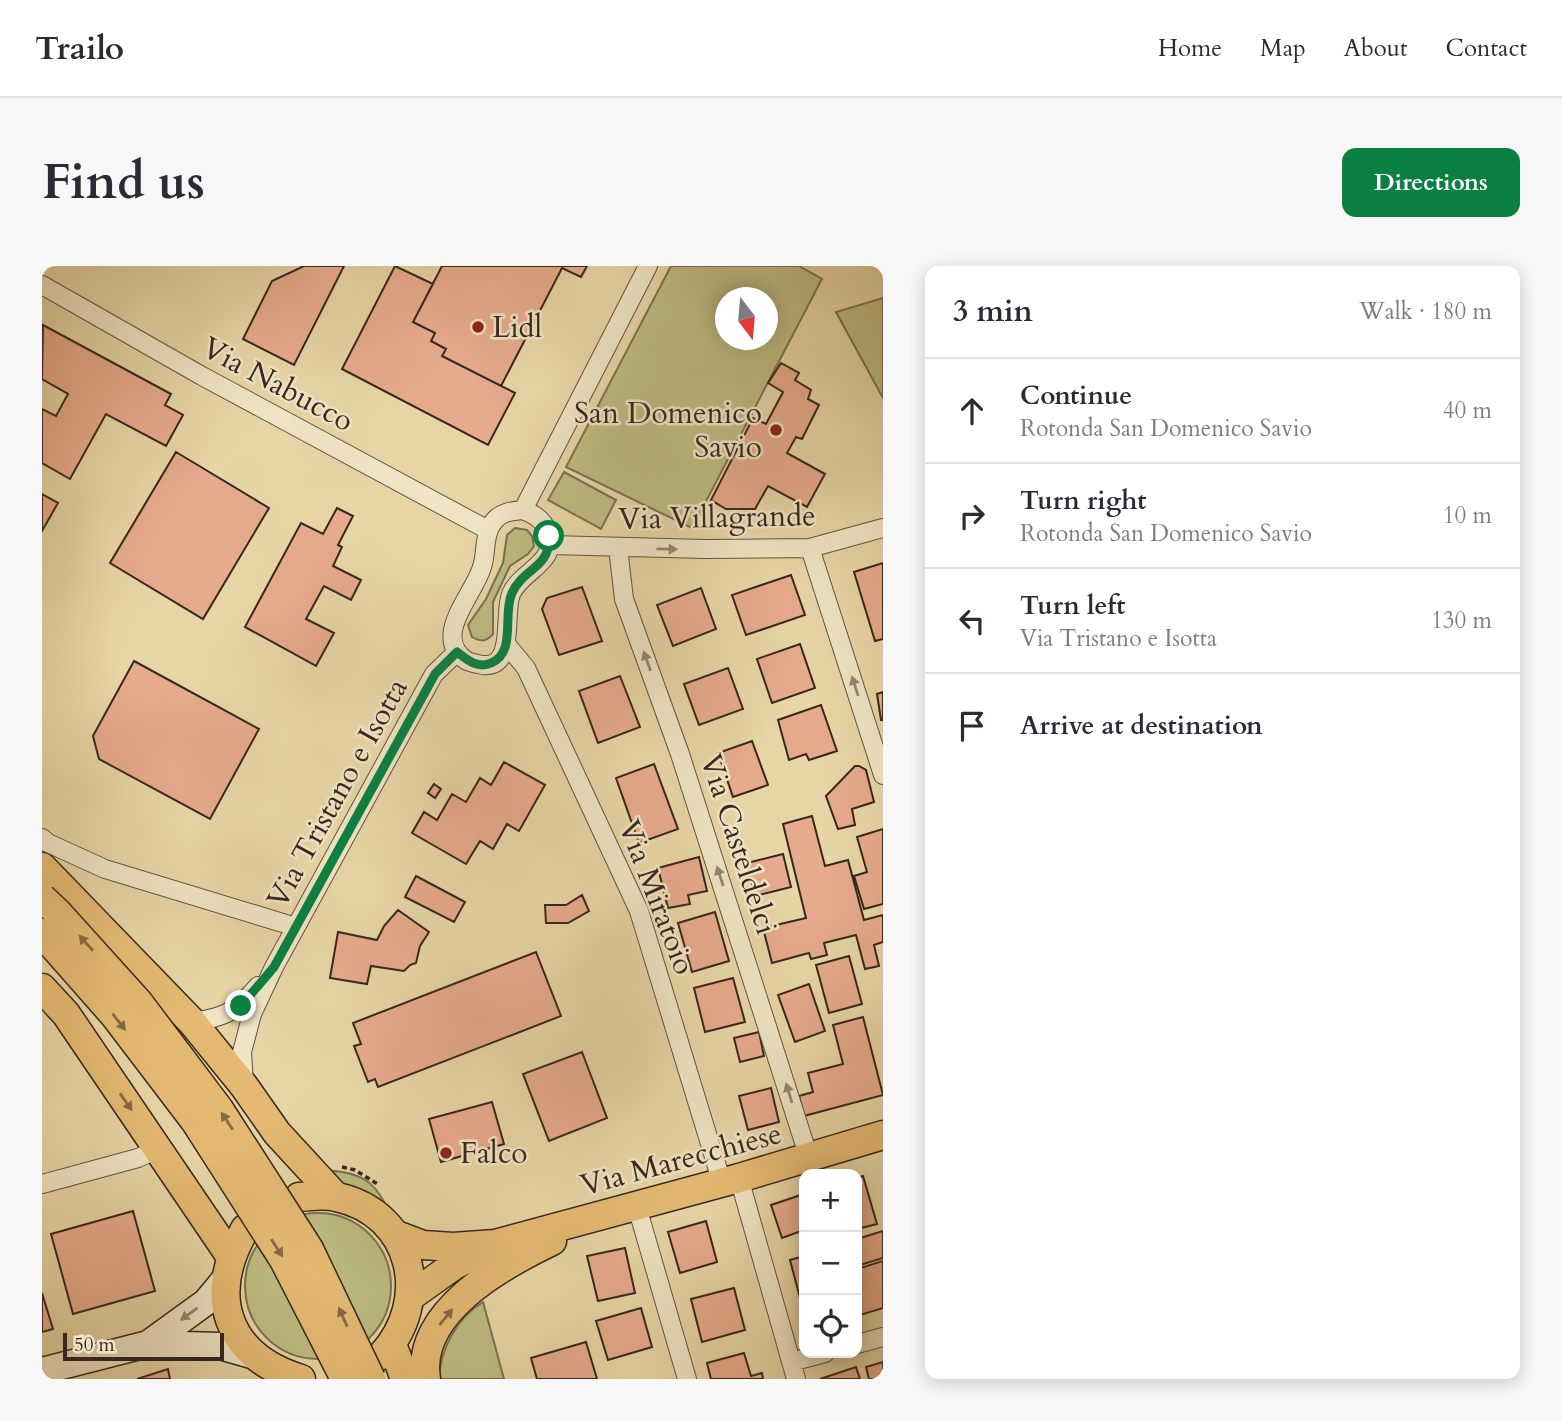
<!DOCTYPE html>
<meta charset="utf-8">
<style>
:root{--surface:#fff;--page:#f7f7f7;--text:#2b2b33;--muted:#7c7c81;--line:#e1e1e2;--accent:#0b8043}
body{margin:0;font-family:Cardo,serif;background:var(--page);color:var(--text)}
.controls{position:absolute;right:21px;bottom:21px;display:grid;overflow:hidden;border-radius:14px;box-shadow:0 4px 18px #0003}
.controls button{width:63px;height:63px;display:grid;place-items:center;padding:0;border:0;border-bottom:2px solid var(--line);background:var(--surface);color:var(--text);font:35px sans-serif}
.compass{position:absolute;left:673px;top:21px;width:63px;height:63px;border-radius:50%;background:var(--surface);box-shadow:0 4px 18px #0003;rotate:164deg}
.scale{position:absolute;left:21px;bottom:18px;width:161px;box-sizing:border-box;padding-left:7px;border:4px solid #37271d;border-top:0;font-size:19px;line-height:24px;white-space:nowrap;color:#37271d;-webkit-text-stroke:5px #efe4c4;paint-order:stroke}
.stop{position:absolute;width:21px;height:21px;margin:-16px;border:5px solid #0b8043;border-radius:50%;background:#fff}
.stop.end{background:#0b8043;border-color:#fff;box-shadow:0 2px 7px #0008}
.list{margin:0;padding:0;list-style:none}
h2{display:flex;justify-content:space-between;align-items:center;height:91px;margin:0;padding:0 28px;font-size:30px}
h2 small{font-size:23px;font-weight:400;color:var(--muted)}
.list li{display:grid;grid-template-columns:46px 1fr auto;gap:21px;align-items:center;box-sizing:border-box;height:105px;padding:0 28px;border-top:2px solid var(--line)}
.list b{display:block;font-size:26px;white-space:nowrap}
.list p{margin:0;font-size:23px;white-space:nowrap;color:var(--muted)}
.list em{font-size:23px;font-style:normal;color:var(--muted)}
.icon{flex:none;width:38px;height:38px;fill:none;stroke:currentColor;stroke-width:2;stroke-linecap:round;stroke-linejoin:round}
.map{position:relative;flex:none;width:841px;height:1113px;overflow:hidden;border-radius:14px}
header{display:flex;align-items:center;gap:42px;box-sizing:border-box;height:98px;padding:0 35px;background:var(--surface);border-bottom:2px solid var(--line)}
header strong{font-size:33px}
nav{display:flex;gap:38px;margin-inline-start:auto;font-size:24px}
.intro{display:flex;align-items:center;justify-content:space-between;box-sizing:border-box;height:168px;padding:0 42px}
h1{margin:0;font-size:49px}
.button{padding:18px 32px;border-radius:14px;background:var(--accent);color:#fff;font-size:24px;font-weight:700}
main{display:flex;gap:42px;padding:0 42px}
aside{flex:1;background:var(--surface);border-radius:14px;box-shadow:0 4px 18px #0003}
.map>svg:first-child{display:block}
.green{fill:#bdbb81;stroke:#7a714f;stroke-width:2;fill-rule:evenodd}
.building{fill:#e6aa8c;stroke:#37271d;stroke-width:2}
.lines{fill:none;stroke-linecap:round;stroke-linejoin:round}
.street-casing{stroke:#63523f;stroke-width:20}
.secondary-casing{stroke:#37271d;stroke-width:29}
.primary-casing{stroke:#37271d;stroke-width:31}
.path{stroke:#37271d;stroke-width:3.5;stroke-dasharray:5 3.5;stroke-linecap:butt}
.street{stroke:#efe4c4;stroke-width:18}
.secondary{stroke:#efe4c4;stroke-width:26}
.primary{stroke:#e4ba72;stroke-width:28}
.primary-bridge-casing{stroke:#37271d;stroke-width:31;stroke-linecap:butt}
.primary-bridge{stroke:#e4ba72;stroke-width:28}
.oneway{fill:#938670}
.oneway2{fill:#856943}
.route{stroke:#0b8043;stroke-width:9}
.poi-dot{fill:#8f2418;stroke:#efe4c4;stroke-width:2.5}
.labels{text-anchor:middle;stroke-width:5;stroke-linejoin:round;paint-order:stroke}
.poi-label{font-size:30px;fill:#37271d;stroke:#efe4c4;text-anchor:start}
.street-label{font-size:30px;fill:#37271d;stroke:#efe4c4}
</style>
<header>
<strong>Trailo</strong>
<nav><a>Home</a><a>Map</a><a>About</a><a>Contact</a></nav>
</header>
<div class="intro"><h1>Find us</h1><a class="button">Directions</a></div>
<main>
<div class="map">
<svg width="841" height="1113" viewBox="0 0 841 1113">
<rect width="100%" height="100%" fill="#e7d5a5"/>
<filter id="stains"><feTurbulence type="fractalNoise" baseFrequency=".00286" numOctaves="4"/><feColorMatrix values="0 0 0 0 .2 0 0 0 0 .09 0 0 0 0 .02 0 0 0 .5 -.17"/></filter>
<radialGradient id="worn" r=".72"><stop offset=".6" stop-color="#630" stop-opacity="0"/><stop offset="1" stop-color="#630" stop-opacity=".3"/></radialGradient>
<path class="green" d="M629,0h128l23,13 -130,249 -126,-61zM684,32h42v42h-42z
M841,32v100l-47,-86z
M522,206l52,28 -15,29 -53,-29z
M473,262l12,2 5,6 2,10 -6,8 -18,12 -17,36v32c-7,8 -12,8 -21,3l-4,-12 18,-26 17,-36 4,-28z
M281,904c40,2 54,11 69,49z
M203 1020a73 73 0 1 1 146 0a73 73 0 1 1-146 0Z
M441,1036l21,77h-65c1,-30 18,-61 44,-77z"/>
<path class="building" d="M262,0h40l-50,99 -51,-26 29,-58z
M353,0l38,18 -20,38 22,11 -4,8 15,8 -4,7 73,37 -27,52 -146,-76z
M400,0h145l-6,11 -19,-9 -61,118 -59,-30 4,-7 -15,-8 4,-8 -22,-11z
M1,59l128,69 -6,11 18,10 -17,31 -60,-32 -36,65 -28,-16v-54l14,7 12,-22 -26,-15z
M739,97l18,10 -4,7 16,10 -3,9 11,6 -17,34 -6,-2 -9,16 38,21 -18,33 -39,-21 -13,23h-29l-15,-9 42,-82 13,6 17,-32 -15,-9z
M134,186l93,56 -66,111 -93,-56z
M0,228l16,9 -16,28z
M295,242l16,8 -15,29 4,2 -9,19 28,14 -10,20 -27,-14 -18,33 28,14 -18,33 -71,-39 56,-104 22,11z
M841,297v76l-8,2 -21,-69z
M749,309l14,40 -59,20 -14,-40z
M540,321l20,54 -43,14 -17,-46 5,-11z
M659,322l15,41 -43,17 -16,-41z
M758,378l15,44 -43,15 -15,-44z
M92,395l125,68 -49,90 -111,-60 -6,-23z
M686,402l15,41 -44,16 -15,-41z
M578,410l20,51 -42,16 -19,-52z
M841,426v28h-2l-4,-26z
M779,439l16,46 -28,9 -3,-6 -17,6 -11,-40z
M710,475l16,44 -35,12 -15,-44z
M462,496l41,23 -26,46 -12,-7 -14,25 -13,-8 -14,23 -54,-31 12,-21 13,8 15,-26 14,8 14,-24 11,7z
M612,498l24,65 -39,14 -23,-65z
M813,500h4l7,4 8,32 -22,7 3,16 -17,4 -12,-33z
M392,518l7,5 -6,9 -7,-5z
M770,550l13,50 23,-6 16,60 19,-5v27l-9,3 5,21 -14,3 -9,-34 -32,8 3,12 -16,4 -2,-6 -37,10 -9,-35 43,-10 -23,-94z
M841,563v75l-19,5 -10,-33 13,-4 -10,-35z
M741,588l8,33 -36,9 -8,-33z
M657,591l8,34 -19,4 2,9 -22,4 -10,-40z
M374,610l49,26 -11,20 -49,-25z
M540,629l7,16 -21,12h-22l-1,-18h21z
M356,644l31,22 -9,14 -4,17 -6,2 -6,6 -33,-5 -4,18 -37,-6 8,-46 39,8 7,-14z
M673,646l14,49 -37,11 -14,-49z
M494,686l25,64 -183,71 -3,-8 -7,3 -14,-36 7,-2 -8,-21z
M807,690l13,48 -33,9 -13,-48z
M691,712l12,44 -40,10 -11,-44z
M767,718l16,47 -30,11 -17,-47z
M821,751l20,78 -79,21 -5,-20 14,-4 -5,-19 35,-9 -10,-39z
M717,766l5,24 -24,6 -6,-24z
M540,786l25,66 -58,23 -26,-67z
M729,822l8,34 -31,8 -9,-34z
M450,836l12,42 -63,18 -12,-43z
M821,910l14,48 -20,5v-51z
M762,928v36l-22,8 -11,-33z
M91,945l22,80 -82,23 -22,-80z
M664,955l11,41 -37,11 -12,-41z
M841,965v27l-26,8v-27z
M583,982l10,45 -37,8 -11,-45z
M762,990v57l-14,-53z
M841,995v47l-26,8v-47z
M692,1022l11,42 -43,12 -11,-43z
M0,1027l11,36 -11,3z
M599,1042l11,39 -44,13 -12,-39z
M544,1076l11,37h-60l-6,-21z
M702,1087l7,23 11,-3 1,6h-52l-4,-16z
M841,1096v17h-14l-3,-12z
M814,1101l4,12h-40z
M126,1103l2,10h-33z"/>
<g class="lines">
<g class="street-casing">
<path id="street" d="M0,19l160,91 286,154
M481,244c11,4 19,9 24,20 14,32 -26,40 -36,64 -8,20 5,74 -28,71 -6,-1 -11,-2 -16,-4 -37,-24 7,-66 15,-94 5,-15 1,-33 12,-46 7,-9 18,-10 29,-11z
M481,244l125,-244
M508,279l156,4 104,-1 73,-20
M576,282l6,51 56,155 129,404
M768,282l73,227
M465,379l19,23 113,243 83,272
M0,572l6,5 57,26 191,58
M150,756c32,-4 45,-11 66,-36
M202,819l-2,-33 10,-38 22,-47 160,-293 23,-22
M697,912l57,201
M0,918l96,-26 20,-9
M595,941l50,172
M815,1078l26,-7
M749,1096l34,-9"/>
</g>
<g class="secondary-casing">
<path id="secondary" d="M106,1078l58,-42 20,-24
M0,1105l106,-27 72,2 35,10"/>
</g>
<g class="primary-casing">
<path id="primary" d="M0,601l150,155 52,64 33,47 59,64
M0,722l24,26 165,243
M257,931c13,-1 26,-3 38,0 77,17 95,104 45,158
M203,963c-39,67 -19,127 56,150
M352,968l29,11 30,2 42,-3 244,-66 144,-43
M369,1030l42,-30 34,-18
M350,1078l13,35
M384,1113c-11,-67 76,-114 126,-138"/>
</g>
<path class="path" d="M300,901l13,3 24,15"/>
<use href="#street" class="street"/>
<use href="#secondary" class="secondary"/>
<use href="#primary" class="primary"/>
<g class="primary-bridge-casing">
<path id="primary-bridge" d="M0,632l14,13 83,92 80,106 90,140 62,130
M0,667l73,83 80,105 89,139 61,119"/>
</g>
<use href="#primary-bridge" class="primary-bridge"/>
</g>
<defs><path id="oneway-solid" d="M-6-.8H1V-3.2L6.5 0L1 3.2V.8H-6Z" transform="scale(1.75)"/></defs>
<g class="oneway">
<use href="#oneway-solid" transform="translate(625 283) rotate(1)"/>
<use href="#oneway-solid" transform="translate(605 395) rotate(-110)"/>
<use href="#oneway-solid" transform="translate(813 420) rotate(-108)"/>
<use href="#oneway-solid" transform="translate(678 610) rotate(-108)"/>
<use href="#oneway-solid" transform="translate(747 827) rotate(-107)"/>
<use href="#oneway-solid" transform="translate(147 1048) rotate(144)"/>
</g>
<g class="oneway2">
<use href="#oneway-solid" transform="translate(44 677) rotate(-132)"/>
<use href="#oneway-solid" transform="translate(77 756) rotate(52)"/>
<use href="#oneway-solid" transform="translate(84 836) rotate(55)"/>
<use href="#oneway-solid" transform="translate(185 855) rotate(-123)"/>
<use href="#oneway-solid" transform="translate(235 982) rotate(57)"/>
<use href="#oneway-solid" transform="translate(301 1051) rotate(-114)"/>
<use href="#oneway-solid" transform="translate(404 1051) rotate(-51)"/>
</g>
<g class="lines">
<path class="route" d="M199,740l33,-39 161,-293 22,-22c10,8 21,17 34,11 26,-11 11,-48 21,-70 11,-25 39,-25 37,-57"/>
</g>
<g class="poi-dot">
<circle cx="436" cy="61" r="7"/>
<circle cx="734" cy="164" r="7"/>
<circle cx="404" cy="887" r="7"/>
</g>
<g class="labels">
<g class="poi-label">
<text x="450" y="71">Lidl</text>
<text x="720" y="157" text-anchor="end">San Domenico<tspan x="720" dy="34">Savio</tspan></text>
<text x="418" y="897">Falco</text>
</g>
<g class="street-label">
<text transform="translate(236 118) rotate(28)" y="10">Via Nabucco</text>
<text transform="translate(675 251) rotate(-1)" y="10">Via Villagrande</text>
<text transform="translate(295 527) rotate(-61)" y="10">Via Tristano e Isotta</text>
<text transform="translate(697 578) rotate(72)" y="10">Via Casteldelci</text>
<text transform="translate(615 631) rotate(69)" y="10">Via Miratoio</text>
<text transform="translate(639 893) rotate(-15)" y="10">Via Marecchiese</text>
</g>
</g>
<rect width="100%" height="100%" filter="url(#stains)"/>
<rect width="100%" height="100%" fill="url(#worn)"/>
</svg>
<div class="controls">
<button>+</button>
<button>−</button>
<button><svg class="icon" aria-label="locate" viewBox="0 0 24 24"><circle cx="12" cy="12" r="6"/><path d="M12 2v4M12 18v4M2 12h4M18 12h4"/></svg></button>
</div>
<svg class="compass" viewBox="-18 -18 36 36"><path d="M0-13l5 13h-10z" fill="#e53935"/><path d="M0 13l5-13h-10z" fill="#7c7c81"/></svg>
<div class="scale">50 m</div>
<div class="stop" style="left:507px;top:270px"></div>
<div class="stop end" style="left:199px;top:740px"></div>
</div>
<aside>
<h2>3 min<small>Walk · 180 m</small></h2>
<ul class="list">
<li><svg class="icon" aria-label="ahead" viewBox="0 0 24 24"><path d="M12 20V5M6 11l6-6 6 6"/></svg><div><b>Continue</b><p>Rotonda San Domenico Savio</p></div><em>40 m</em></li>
<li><svg class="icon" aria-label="right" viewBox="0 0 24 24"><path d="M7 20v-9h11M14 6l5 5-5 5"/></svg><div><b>Turn right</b><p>Rotonda San Domenico Savio</p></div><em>10 m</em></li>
<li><svg class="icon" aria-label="left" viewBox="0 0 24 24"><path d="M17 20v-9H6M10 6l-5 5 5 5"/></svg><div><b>Turn left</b><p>Via Tristano e Isotta</p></div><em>130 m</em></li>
<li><svg class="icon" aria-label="arrive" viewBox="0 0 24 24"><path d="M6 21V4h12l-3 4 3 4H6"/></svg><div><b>Arrive at destination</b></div></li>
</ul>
</aside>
</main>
